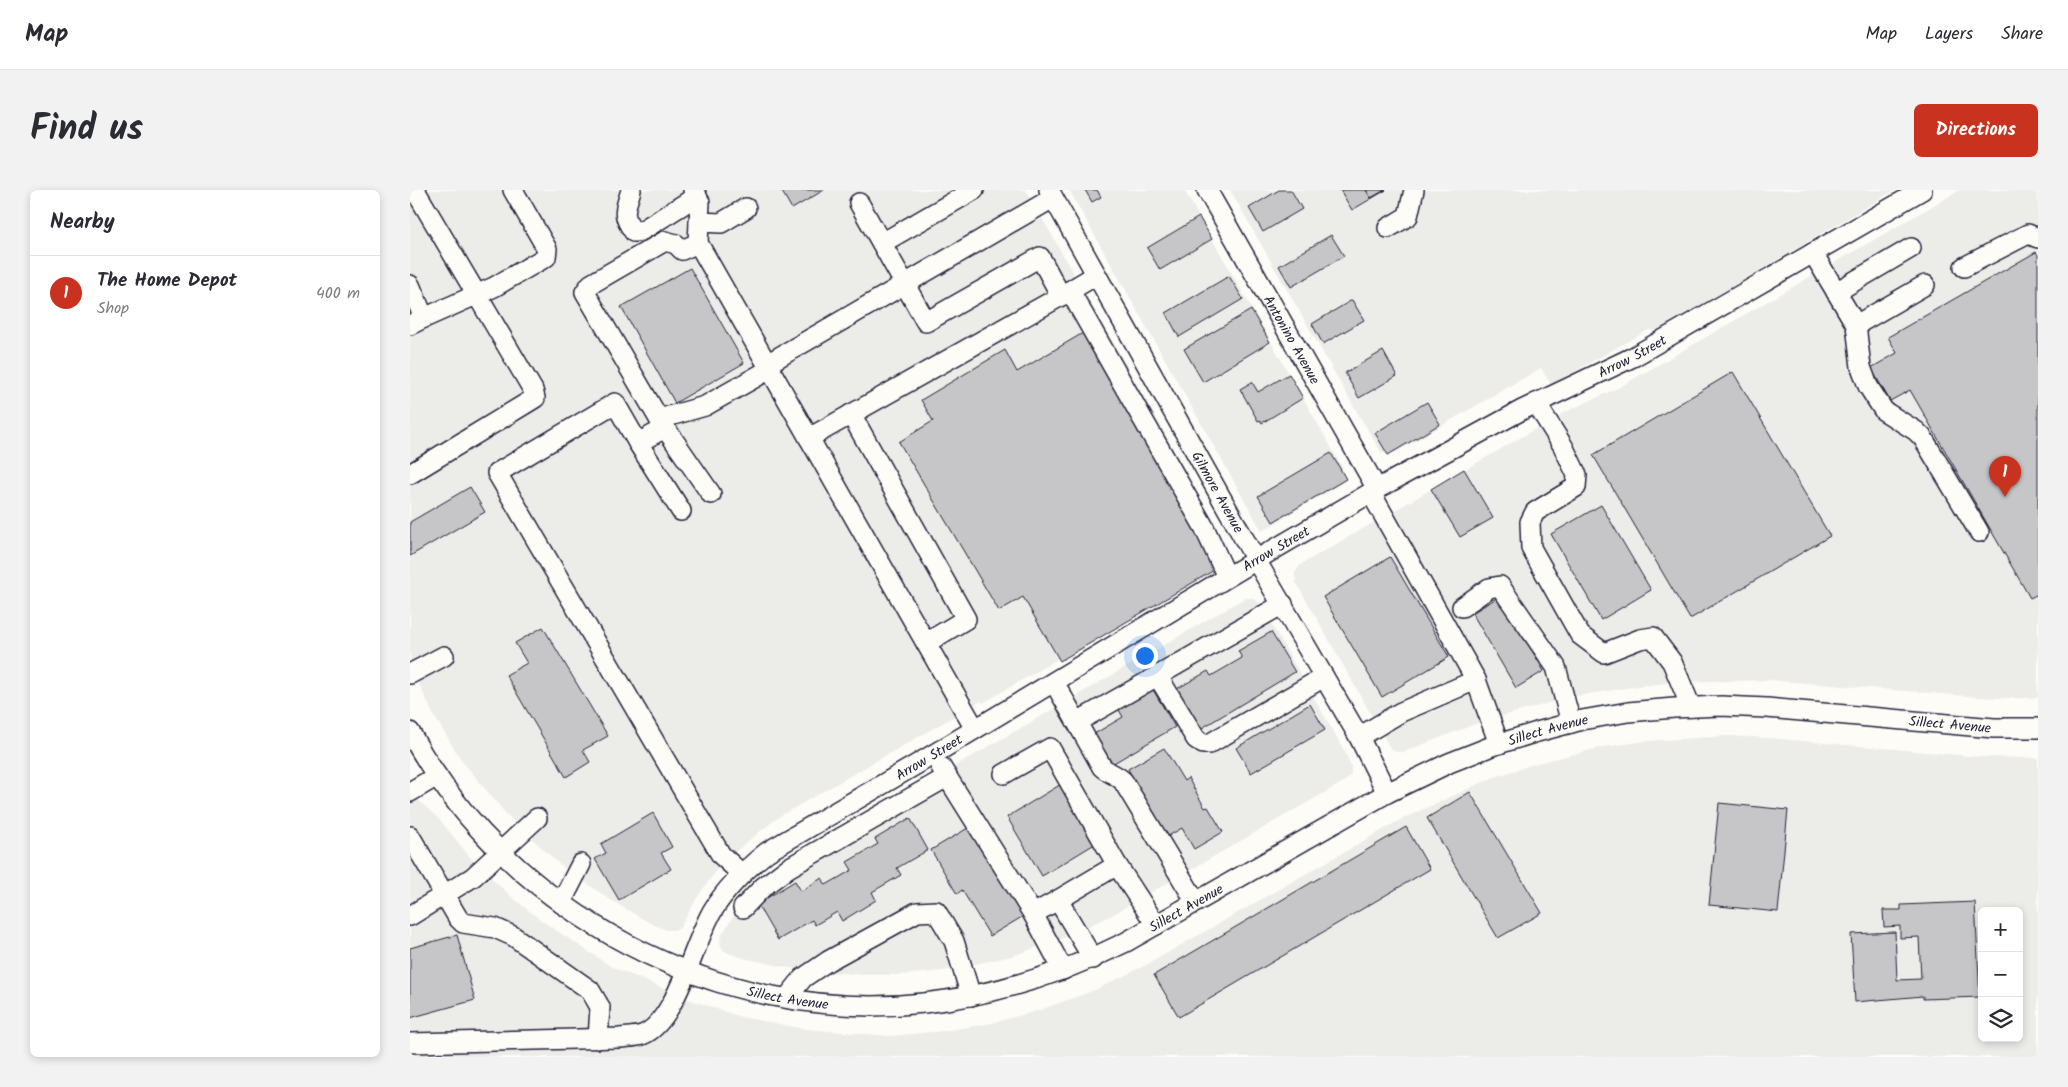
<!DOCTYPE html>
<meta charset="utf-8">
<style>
:root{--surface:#fff;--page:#f2f2f3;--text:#2b2b33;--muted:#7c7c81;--line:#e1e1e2;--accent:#c8321e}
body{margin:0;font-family:Kalam,sans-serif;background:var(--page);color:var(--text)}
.controls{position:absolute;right:15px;bottom:15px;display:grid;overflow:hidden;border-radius:8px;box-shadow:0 2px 8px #0003}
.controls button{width:45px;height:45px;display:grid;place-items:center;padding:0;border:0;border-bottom:1px solid var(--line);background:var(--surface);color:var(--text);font:25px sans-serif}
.you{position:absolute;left:734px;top:465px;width:18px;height:18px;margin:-12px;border:4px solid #fff;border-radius:50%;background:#1a73e8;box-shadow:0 0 0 8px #1a73e833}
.badge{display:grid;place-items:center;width:32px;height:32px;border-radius:50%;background:var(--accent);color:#fff;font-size:16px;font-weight:700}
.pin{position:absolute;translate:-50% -41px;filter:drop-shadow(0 1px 2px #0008)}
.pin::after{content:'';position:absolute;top:26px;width:18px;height:15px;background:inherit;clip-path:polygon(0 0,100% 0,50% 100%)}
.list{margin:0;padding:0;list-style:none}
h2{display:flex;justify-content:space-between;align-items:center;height:65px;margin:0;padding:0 20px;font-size:21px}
h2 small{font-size:16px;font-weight:400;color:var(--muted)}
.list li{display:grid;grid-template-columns:32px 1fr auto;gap:15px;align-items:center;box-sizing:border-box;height:75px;padding:0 20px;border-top:1px solid var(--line)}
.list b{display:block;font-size:19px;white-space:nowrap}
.list p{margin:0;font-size:16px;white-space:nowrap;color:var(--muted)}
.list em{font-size:16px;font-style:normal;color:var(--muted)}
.icon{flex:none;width:28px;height:28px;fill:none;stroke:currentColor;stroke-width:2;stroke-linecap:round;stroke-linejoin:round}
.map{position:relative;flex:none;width:1628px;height:867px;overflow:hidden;border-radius:8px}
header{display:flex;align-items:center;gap:30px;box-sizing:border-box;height:70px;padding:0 25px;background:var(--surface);border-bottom:1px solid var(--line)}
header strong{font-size:24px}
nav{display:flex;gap:28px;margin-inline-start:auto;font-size:18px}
.intro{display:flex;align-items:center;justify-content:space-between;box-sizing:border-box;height:120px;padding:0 30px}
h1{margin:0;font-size:35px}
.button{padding:12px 22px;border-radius:8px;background:var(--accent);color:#fff;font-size:18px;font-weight:700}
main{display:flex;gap:30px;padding:0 30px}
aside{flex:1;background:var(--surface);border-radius:8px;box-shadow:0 2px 8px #0003}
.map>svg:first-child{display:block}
.built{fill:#ecece9;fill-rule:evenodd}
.building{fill:#c6c6c8;stroke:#22223b}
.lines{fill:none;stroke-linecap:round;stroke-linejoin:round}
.minor-casing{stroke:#22223b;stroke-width:22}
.minor{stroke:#fdfcf7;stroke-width:19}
.labels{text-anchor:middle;stroke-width:4;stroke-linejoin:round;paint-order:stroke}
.street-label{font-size:14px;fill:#22223b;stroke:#fdfcf7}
</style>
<header>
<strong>Map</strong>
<nav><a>Map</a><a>Layers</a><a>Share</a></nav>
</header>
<div class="intro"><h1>Find us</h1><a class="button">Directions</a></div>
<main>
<aside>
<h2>Nearby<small></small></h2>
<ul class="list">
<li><span class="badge">1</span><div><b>The Home Depot</b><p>Shop</p></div><em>400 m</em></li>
</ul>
</aside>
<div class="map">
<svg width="1628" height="867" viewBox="0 0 1628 867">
<rect width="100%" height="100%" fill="#fdfcf7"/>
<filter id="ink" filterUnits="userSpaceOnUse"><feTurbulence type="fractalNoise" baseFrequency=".02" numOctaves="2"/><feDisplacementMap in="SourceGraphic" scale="10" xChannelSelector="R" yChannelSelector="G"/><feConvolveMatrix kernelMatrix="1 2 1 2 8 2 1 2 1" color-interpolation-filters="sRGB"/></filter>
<g filter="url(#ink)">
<path class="built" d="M0,0h616l136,238 64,117 -5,18 -238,140 -2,-2 -201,115 -37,29 -26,25 -19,26 -18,32 -5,2h-9l-20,-9 -37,-22 -51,-36 -51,-48 -45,-54 -28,-45 -24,-51z
M659,0h115l159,278 1,7 -2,8 -80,48z
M820,0h665l-238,141 -9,-1 -97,55 -10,-17 -145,84 -8,2 -7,-2 -28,-47z
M1550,0h78v508h-46l-222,-18 -95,2 -43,5 -62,10 -95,27 -71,28h-7l-7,-4 -94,-166 -1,-9 5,-8 265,-153 55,-25z
M835,408h8l7,6 84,146 7,16v9l-6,6 -233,134 -51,24 -49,17 -69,15 -44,4h-35l-69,-6 -52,-11 -15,-5 -5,-3 -3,-7 1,-7 19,-30 46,-42z
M1316,546l44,2 212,19 56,1v299h-1628v-271l7,13 23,21 33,41 41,38 28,22 70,46 79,33 50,17 65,12 84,7 54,-5 48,-8 48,-13 55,-20 53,-26 254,-145 90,-41 42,-14 69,-17 44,-6zM1572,721h37v127h-37z"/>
<path class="building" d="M371,0h43l-32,19z
M675,0h12l4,7 -9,5z
M869,0h12l11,19 -39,23 -14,-24z
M930,0h26l5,8 15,-8 -34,20z
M956,0h19l-14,8z
M789,27l13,22 -52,31 -13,-22z
M921,45l13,21 -53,31 -12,-21z
M1626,62l2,3v339l-8,4 -120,-208 -20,11 -19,-33 26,-15 -9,-16z
M280,78l54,95 -69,40 -54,-96z
M819,86l14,23 -64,38 -13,-24z
M942,110l12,20 -41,24 -11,-20z
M841,120l19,32 -67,40 -19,-33z
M673,143l138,233 -161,95 -37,-64 -24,14 -100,-169 34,-21 -12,-21 84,-50 12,22z
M973,161l14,25 -38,22 -14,-25z
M1323,182l97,164 -140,83 -97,-164z
M879,184l14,24 -41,25 -2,-3 -2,1 -18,-32 12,-7 6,10z
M1017,212l13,22 -52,31 -13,-22z
M921,263l15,26 -73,43 -15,-26z
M1054,279l29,49 -33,19 -29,-48z
M60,297l15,25 -75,44v-34z
M1191,315l50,85 -50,30 -50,-86z
M980,367l59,100 -67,40 -59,-100z
M1090,406l44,75 -28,17 -44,-75z
M133,437l65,109 -25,14 7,12 -24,15 -60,-102 21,-12 -12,-20z
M861,442l24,40 -98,59 -22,-41 33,-19 3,5 31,-18 -4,-7z
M742,498l23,39 -63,37 -18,-30 29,-17 -5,-9z
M900,514l15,26 -74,43 -15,-25z
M754,558l20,33 4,-3 17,30 3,-1 15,25 -29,17 -12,-21 -17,10 -21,-34 3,-2 -19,-33z
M653,593l35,59 -56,34 -35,-59z
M1060,602l72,121 -44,25 -71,-120z
M1309,613l69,7 -10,102 -69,-7z
M243,623l19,34 -11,6 10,16 -52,31 -24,-41 11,-6 -5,-9z
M500,628l18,32 -31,18 4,7 -29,17 4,8 -34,21 -5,-9 -22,13 -3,-5 -34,20 -21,-36 38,-23 6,10 21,-13 4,7 26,-15 -5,-8 31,-18 -3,-5z
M996,637l24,42 -251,148 -25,-42z
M558,638l16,27 6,-4 37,63 -37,22 -28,-46 -5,4 -26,-44z
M1565,712l5,95 -57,2v-3l-68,6 -4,-68 44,-2 2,48 24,-1 -2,-42 -19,1v-12l-16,1 -1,-17h18v-5z
M47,745l18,65 -65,18v-70z"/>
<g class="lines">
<g class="minor-casing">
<g id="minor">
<path d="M221,0c-5,19 -11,23 3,42l7,-1 56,-35"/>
<path d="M283,0l7,12 -2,41 69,121 286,-166"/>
<path id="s1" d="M639,0l207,370 103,177 28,56"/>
<path id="s2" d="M797,0l170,299"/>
<path d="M449,13l67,119 114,-65 21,39 35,-21"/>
<path d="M289,32l22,1 25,-15"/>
<path d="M978,38l20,-12 6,-26"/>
<path d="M288,53l-16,7 -6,-6 -11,-3 -74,43 -6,8 74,127 46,-13 65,-37"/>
<path d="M472,53l92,-53"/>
<path d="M1403,63l43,72 5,42 7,19 16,25 32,20 7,7 56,94"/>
<path d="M1554,77l64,-33 10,4"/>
<path d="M0,95l14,33 -14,7"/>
<path d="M660,101l134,236 23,50"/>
<path d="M1426,102l75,-44"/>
<path d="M14,128l70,-31 52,-30 1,-8 -34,-59"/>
<path d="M1446,135l69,-40"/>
<path d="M357,174l42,74 252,-142"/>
<path d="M1126,213l27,43 14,29 -1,12 -41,25 -5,10 1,26 49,87 24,18 36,-14 13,-2 19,25 19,45"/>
<path d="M441,224l115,205 -40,24"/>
<path d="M249,229l52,75"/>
<path d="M255,238l-27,15 -23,-40 -118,70 224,382 21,19"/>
<path d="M399,248l166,291"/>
<path d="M228,253l43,68"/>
<path d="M0,284l125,-76 -2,-8 -118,-200"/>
<path d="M961,303l105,187 23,64"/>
<path d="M1052,417l27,-19 11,-2 56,81 15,56"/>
<path d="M0,484l34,-18"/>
<path d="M747,485l39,64 7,5h6l115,-67"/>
<path d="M644,492l48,85c6,6 14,7 21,14l73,121"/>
<path d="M667,532l206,-118"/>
<path id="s3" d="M0,542c98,181 310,294 514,271 72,-8 138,-29 202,-61l261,-149 62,-30 43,-17 45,-14 45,-12 46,-8 46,-4 47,-2 46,2 227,20h44"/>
<path d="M949,547l42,-25 75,-32"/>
<path d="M531,577l92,147"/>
<path d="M594,584l46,-26 67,117"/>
<path d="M0,602l27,-16"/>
<path d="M0,646l48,82 5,5 32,5 18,8 77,54 10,17 -2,32"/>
<path d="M648,710l-25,14 30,56"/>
<path d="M151,713l20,-39"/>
<path d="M333,718l20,-21 25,-19 159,-91"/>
<path d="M0,726l63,-39 64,-59"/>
<path d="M683,769l-35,-59 59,-35 39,60"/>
<path d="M377,808l16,-20 25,-17 89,-49 19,-1 18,30 17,55"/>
<path id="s4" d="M0,853l210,-5c7,-1 16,-1 22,-3 34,-12 52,-94 71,-125 14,-23 33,-41 54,-58l152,-89 337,-203 121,-71 145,-79 111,-53 289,-167"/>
</g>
</g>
<use href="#minor" class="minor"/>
</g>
</g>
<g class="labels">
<g class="street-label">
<text dy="5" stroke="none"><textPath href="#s2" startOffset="172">Antonino Avenue</textPath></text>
<text dy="5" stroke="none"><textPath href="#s4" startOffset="1456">Arrow Street</textPath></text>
<text dy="5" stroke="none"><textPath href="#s1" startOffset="346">Gilmore Avenue</textPath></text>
<text dy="5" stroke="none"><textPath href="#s4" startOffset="1051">Arrow Street</textPath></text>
<text dy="5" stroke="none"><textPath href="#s3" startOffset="1706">Sillect Avenue</textPath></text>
<text dy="5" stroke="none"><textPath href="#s3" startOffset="1301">Sillect Avenue</textPath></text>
<text dy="5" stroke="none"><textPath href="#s4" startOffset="646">Arrow Street</textPath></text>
<text dy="5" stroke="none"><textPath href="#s3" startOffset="896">Sillect Avenue</textPath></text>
<text dy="5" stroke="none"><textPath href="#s3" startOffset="478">Sillect Avenue</textPath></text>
</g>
</g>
</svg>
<div class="controls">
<button>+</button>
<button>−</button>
<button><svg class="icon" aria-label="layers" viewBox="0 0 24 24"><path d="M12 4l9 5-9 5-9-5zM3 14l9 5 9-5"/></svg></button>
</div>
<div class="you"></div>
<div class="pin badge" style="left:1595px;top:307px">1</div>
</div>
</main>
